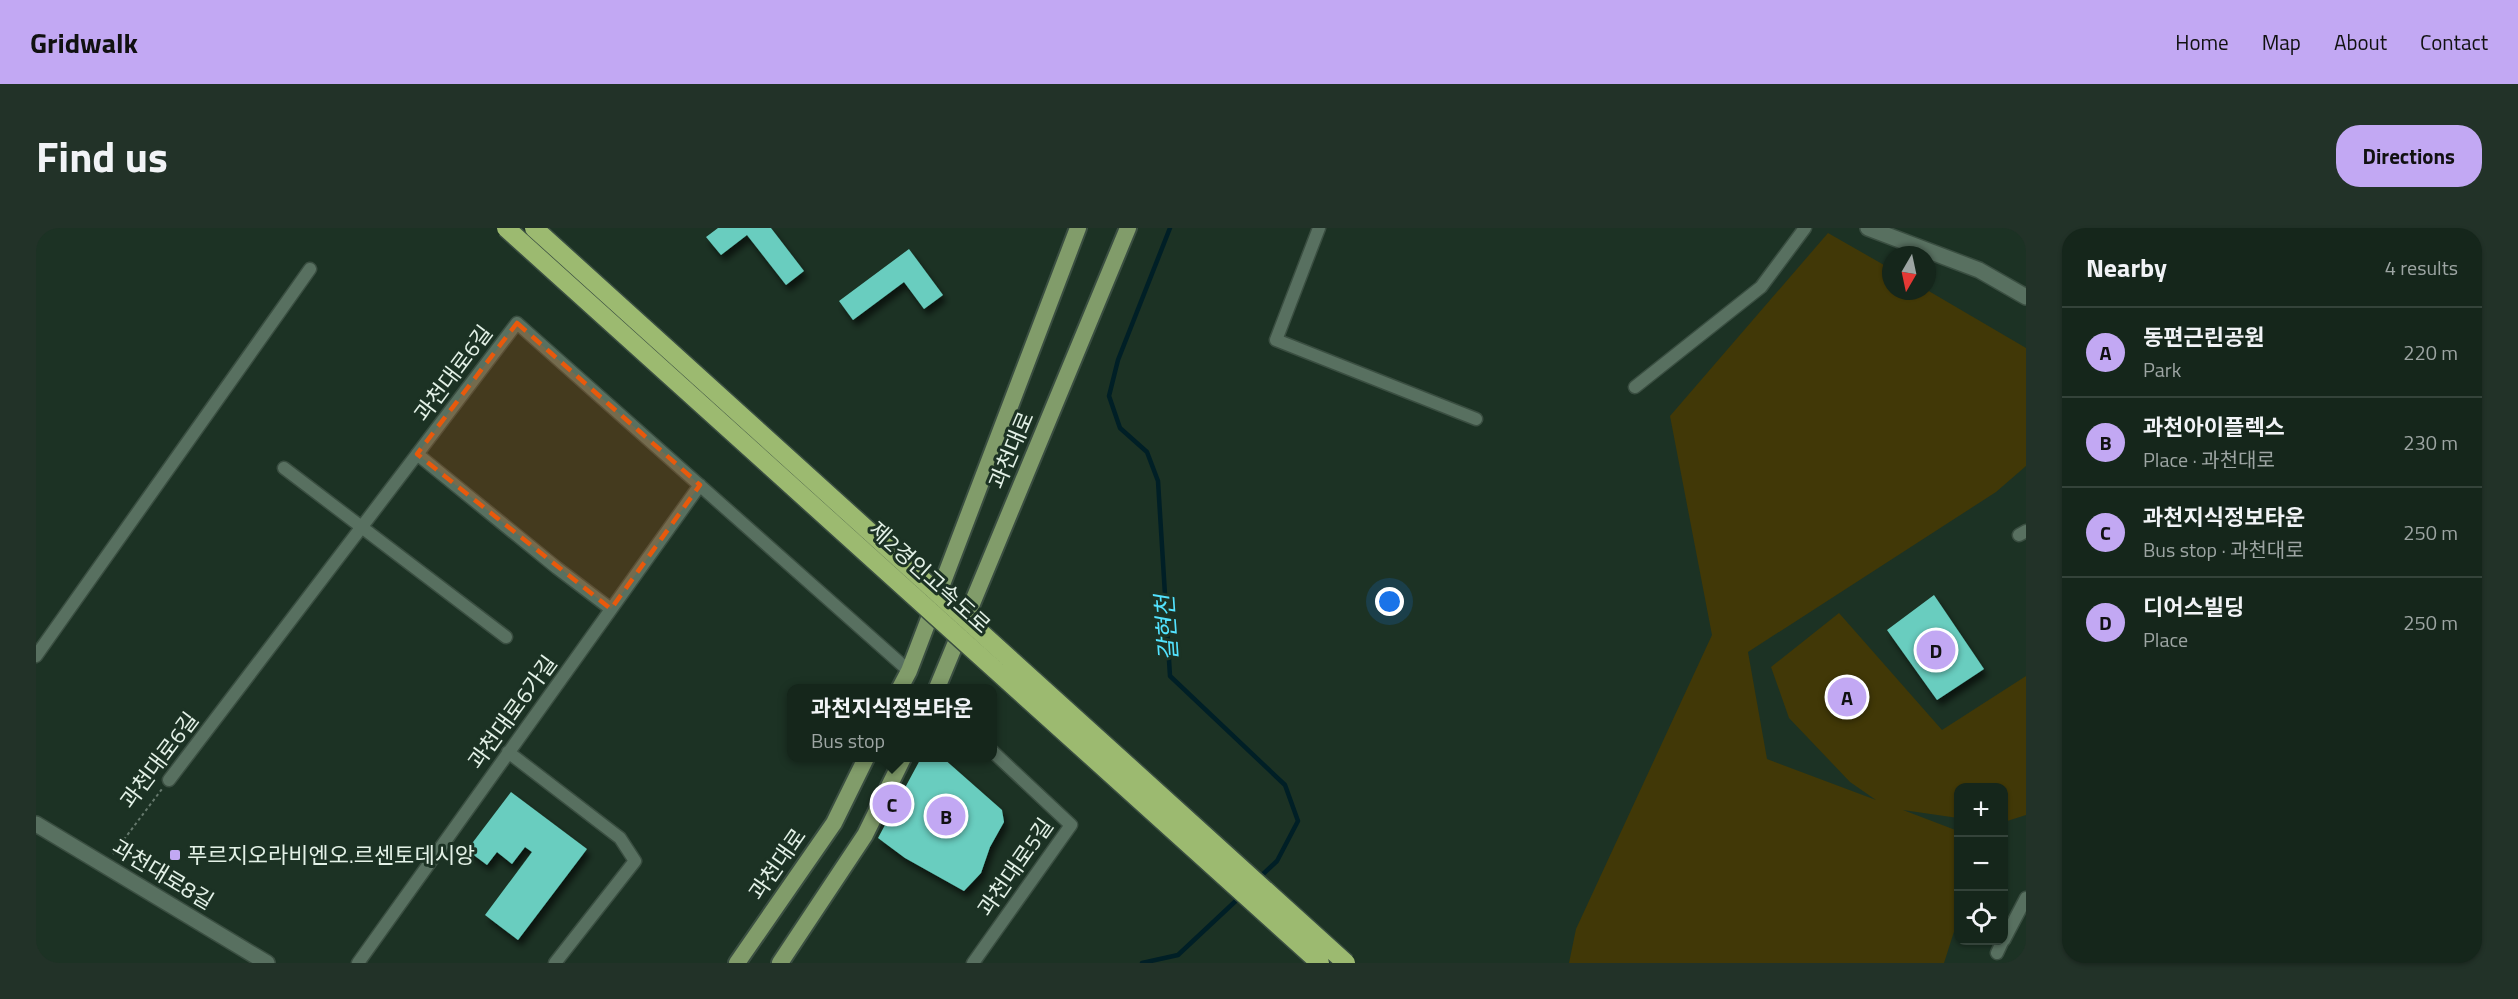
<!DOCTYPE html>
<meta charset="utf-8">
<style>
:root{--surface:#15261b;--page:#223228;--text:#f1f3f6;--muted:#9da5a3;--line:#34433a;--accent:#c2a8f3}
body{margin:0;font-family:"Titillium Web","Noto Sans KR",sans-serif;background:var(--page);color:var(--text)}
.controls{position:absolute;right:18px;bottom:18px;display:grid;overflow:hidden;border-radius:12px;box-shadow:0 2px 4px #0004}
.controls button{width:54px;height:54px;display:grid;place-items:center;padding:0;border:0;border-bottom:2px solid var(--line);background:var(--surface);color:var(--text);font:30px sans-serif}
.compass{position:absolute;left:1846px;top:18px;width:54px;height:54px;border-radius:50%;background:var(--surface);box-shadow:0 2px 4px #0004;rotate:189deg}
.you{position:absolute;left:1354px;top:374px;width:21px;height:21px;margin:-15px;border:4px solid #fff;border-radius:50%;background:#1a73e8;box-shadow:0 0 0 9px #1a73e833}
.badge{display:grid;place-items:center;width:39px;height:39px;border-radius:50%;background:var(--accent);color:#111;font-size:20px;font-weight:700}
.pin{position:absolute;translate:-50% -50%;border:3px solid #fff;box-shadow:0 2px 6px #0006}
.popup{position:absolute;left:751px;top:456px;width:210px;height:78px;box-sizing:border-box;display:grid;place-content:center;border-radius:12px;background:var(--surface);filter:drop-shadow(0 2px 4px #0005);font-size:20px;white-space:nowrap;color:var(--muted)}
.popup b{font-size:22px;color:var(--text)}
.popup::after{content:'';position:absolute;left:50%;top:100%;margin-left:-12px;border:12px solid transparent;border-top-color:var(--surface)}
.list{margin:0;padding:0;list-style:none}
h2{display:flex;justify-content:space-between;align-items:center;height:78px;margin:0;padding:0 24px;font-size:26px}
h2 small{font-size:20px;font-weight:400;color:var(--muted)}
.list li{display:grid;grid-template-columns:39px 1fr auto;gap:18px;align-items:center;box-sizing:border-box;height:90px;padding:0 24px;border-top:2px solid var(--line)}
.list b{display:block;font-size:22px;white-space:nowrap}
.list p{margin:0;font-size:20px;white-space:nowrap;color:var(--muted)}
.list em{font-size:20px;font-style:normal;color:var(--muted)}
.icon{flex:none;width:33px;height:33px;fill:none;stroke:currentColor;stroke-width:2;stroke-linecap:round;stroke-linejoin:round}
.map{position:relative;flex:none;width:1990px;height:735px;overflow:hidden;border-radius:24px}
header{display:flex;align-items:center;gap:36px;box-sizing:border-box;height:84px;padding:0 30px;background:var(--accent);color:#111}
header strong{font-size:28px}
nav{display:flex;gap:33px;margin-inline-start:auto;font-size:21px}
.intro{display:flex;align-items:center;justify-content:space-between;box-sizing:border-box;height:144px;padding:0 36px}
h1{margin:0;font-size:42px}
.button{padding:15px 27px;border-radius:24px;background:var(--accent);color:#111;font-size:21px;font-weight:700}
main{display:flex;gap:36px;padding:0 36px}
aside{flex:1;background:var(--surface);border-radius:24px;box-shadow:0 2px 4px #0004}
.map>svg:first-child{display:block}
.green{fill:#413807}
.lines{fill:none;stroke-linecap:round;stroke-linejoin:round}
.stream{stroke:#001f26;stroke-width:4.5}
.building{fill:#69cdbf;filter:url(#shadow)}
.minor-casing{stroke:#3a4e41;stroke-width:15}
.tertiary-casing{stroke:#3a4e41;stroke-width:18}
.primary-casing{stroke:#3a4e41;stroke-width:20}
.path{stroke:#66796d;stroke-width:2;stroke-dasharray:3 3;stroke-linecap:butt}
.minor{stroke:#587060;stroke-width:12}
.tertiary{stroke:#587060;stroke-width:15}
.primary{stroke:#819c6a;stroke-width:16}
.motorway-bridge-casing{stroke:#3a4e41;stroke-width:21;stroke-linecap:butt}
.motorway-bridge{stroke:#9cba70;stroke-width:18}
.marked{fill:#e8590c;fill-opacity:0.2;stroke:#e8590c;stroke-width:4.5;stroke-dasharray:12 8;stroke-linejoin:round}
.poi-dot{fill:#c2a8f3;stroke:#1c3224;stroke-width:2}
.labels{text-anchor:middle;stroke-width:6;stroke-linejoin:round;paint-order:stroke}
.street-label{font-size:22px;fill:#e3f1e7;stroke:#1c3224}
.poi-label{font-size:22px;fill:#e3f1e7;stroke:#1c3224;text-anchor:start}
.water-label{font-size:24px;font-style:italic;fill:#53e3ff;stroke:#1c3224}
</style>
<header>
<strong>Gridwalk</strong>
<nav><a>Home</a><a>Map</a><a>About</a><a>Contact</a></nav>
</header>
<div class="intro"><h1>Find us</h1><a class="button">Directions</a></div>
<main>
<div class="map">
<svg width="1990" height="735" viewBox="0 0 1990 735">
<defs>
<filter id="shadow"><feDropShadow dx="3.5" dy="6" stdDeviation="3" flood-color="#0009"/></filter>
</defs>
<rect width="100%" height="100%" fill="#1c3224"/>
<path class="green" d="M1792,5l63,36v22l36,-1 99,58v118l-30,26 -248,160 19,107 109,41 -26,-18 -61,-64 -18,-51 68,-54 103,117 84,-54v139l-22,7v-34h-46v30l-55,-8 55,21v88l-14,44h-375l7,-34 136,-294 -42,-219z"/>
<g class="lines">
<path class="stream" d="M1134,0l-52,132 -9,36 11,32 27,24 11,29 12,195 115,109 13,36 -21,40 -17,16
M1106,735l36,-8 63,-59"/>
</g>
<path class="building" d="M682,0h53l33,43 -18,14 -39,-50 -26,20 -15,-18z
M873,21l34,46 -19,14 -20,-27 -51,38 -14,-19z
M1898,367l50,74 -47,31 -50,-70z
M885,530h22l59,52 2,12 -14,25 -9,26 -17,18 -59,-33 -27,-20z
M475,564l76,57 -69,91 -33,-25 47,-63 -7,-5 -13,17 -15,-12 -10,13 -20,-15z"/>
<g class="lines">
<g class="minor-casing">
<path id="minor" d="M1283,0l-43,112 200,79
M1599,159l126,-100 44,-59
M381,226l140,114 54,41
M248,240l222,169
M1983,307l7,-4
M0,428l274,-387
M472,524l112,86 15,23 -80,102
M133,552l348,-457 392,348
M1968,712l22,-42
M1961,725l6,-13
M322,735l342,-478
M937,735l98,-138 -79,-74"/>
</g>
<g class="tertiary-casing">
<path id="tertiary" d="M1832,0l111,42 47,27
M0,596l231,139"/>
</g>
<g class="primary-casing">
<path id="primary" d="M864,460l9,-17 169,-443
M901,460l191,-460
M701,735l97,-140 32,-65
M744,735l85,-128 38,-77"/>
</g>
<path class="path" d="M77,626l49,-65"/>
<use href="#minor" class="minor"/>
<use href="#tertiary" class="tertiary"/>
<use href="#primary" class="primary"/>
<g class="motorway-bridge-casing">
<path id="motorway-bridge" d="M470,0l814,735
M498,0l812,735"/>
</g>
<use href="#motorway-bridge" class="motorway-bridge"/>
</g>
<path class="marked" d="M481,95l183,162 -89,124 -194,-155z"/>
<rect class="poi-dot" x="133" y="621" width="12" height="12" rx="3"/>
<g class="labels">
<g class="street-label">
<text transform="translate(417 145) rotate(-53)" y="8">과천대로6길</text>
<text transform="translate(975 222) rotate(-67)" y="8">과천대로</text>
<text transform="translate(894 349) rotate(42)" y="8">제2경인고속도로</text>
<text transform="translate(476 484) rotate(-54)" y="8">과천대로6가길</text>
<text transform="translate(123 532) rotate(-53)" y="8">과천대로6길</text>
<text transform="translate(741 636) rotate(-55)" y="8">과천대로</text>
<text transform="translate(979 639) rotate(-55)" y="8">과천대로5길</text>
<text transform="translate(127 646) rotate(31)" y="8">과천대로8길</text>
</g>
<g class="poi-label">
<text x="151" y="635">푸르지오라비엔오.르센토데시앙</text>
</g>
<g class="water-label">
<text transform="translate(1131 400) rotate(-94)" y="8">갈현천</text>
</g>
</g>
</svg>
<div class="controls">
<button>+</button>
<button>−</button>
<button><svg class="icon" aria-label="locate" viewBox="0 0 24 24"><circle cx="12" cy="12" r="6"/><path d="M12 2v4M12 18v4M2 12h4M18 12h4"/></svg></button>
</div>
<svg class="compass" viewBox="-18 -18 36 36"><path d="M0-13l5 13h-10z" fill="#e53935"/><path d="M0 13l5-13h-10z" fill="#9da5a3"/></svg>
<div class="you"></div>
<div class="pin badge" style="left:1811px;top:469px">A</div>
<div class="pin badge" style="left:910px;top:588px">B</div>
<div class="pin badge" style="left:856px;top:576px">C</div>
<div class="popup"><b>과천지식정보타운</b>Bus stop</div>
<div class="pin badge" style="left:1900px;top:422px">D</div>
</div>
<aside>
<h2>Nearby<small>4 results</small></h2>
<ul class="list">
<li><span class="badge">A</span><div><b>동편근린공원</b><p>Park</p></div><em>220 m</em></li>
<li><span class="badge">B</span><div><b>과천아이플렉스</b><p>Place · 과천대로</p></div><em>230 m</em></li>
<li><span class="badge">C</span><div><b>과천지식정보타운</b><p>Bus stop · 과천대로</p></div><em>250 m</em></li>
<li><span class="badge">D</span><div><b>디어스빌딩</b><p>Place</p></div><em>250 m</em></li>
</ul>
</aside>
</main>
